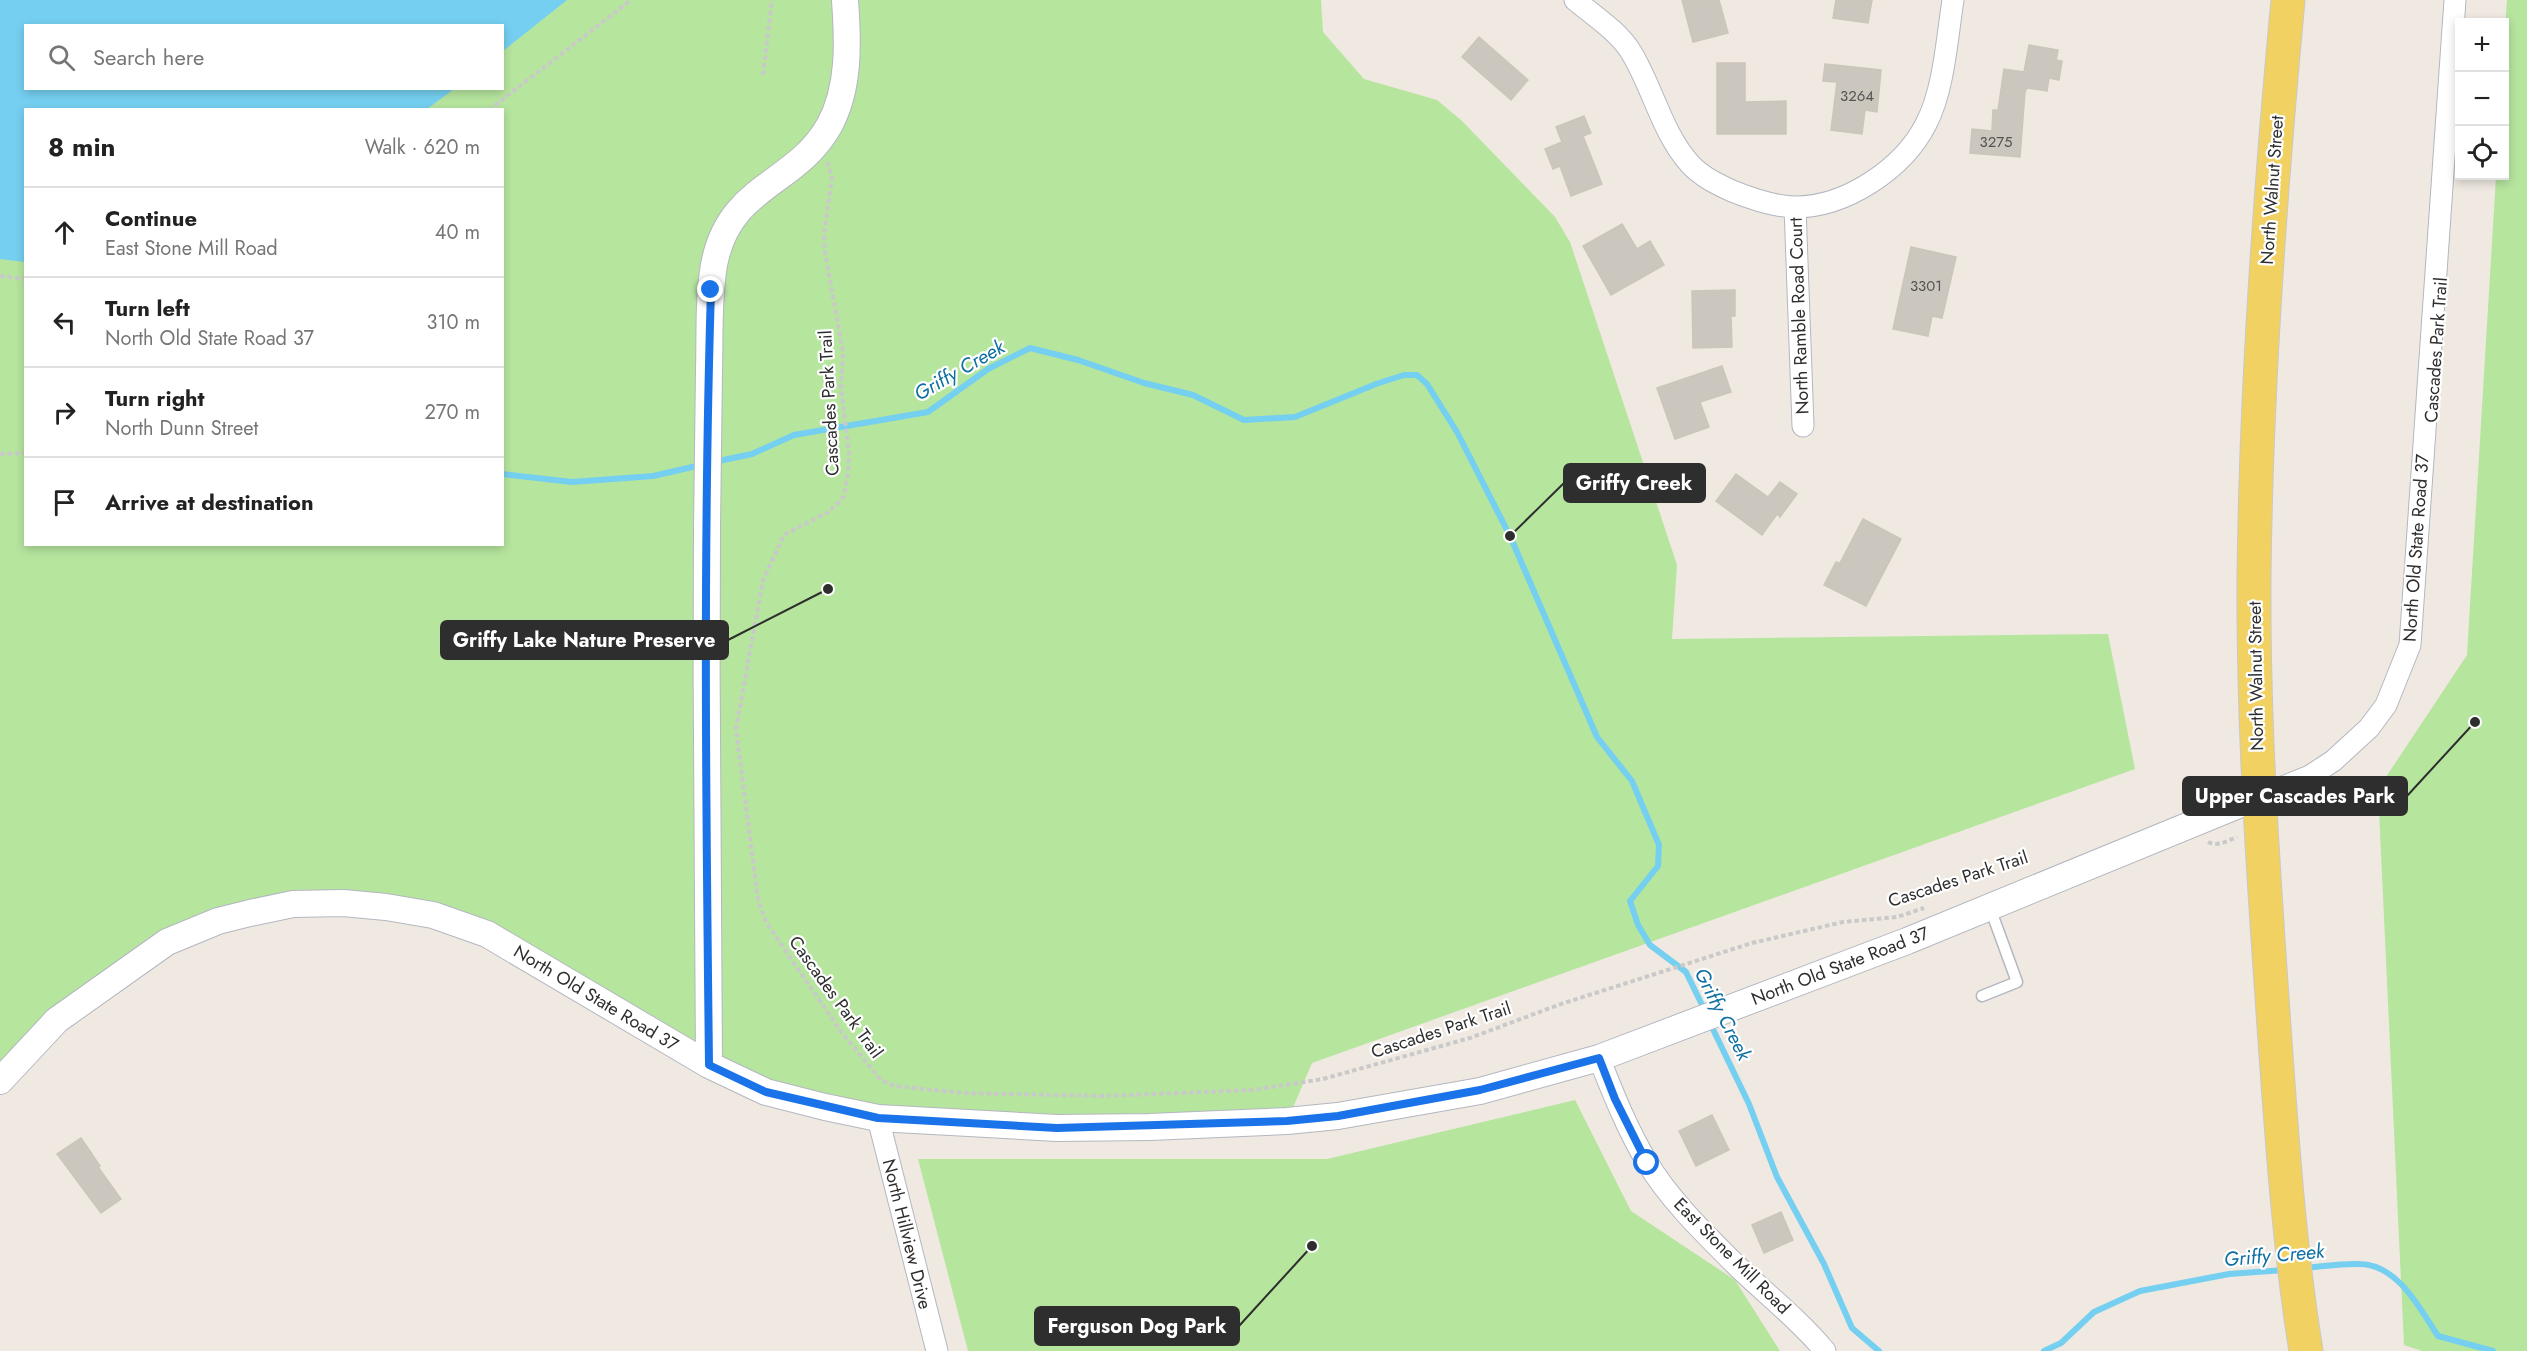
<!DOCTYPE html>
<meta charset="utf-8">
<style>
:root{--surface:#fff;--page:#f6f6f6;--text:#222;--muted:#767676;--line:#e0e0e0}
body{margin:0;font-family:Jost,sans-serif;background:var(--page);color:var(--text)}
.controls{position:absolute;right:18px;top:18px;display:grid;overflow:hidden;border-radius:0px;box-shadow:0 3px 9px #0003}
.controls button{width:54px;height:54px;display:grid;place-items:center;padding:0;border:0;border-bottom:2px solid var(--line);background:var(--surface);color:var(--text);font:30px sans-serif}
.stop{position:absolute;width:18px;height:18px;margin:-14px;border:4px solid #1a73e8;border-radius:50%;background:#fff}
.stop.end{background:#1a73e8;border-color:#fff;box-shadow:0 2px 6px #0008}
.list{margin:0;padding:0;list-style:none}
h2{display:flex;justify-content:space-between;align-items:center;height:78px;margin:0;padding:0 24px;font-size:26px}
h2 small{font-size:20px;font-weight:400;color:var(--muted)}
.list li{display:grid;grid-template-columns:39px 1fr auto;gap:18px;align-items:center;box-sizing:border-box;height:90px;padding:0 24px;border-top:2px solid var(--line)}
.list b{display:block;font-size:22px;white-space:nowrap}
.list p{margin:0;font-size:20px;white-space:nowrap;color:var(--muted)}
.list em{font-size:20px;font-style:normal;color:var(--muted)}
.icon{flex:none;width:33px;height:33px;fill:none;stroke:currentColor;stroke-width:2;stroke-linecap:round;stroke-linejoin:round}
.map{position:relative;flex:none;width:2527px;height:1351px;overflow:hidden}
.search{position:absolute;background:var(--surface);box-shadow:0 3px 9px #0003;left:24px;top:24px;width:480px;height:66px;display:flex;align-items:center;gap:15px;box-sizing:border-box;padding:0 21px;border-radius:0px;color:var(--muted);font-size:22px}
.panel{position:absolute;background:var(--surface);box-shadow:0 3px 9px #0003;left:24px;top:108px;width:480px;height:438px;border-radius:0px}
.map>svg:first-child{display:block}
.green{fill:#b6e59e;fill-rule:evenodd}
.water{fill:#75cff0}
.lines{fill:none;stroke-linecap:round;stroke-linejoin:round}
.stream{stroke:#75cff0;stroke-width:6}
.building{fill:#cbc7bf;stroke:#cbc5ba;stroke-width:1.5}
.service-casing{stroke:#b4b7c1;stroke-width:13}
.minor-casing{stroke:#b4b7c1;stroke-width:23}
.tertiary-casing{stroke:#b4b7c1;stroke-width:28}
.primary-casing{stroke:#c9c9c9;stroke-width:35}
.path{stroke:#c9c9c9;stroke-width:4;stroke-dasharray:4.5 3;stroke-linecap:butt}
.service{stroke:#fff;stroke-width:10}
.minor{stroke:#fff;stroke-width:21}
.tertiary{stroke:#fff;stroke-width:26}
.primary{stroke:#f2d163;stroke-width:33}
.route{stroke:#1a73e8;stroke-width:8}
.labels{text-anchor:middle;stroke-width:4.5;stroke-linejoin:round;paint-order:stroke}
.number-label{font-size:15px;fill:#555452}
.street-label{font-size:18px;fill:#2e2e2e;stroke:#fff}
.water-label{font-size:20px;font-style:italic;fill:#0d6fa3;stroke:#fff}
.leader{fill:none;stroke:#2e2e2e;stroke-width:2}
.callout-dot{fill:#2e2e2e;stroke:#fff;stroke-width:2}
.callout{fill:#2e2e2e;stroke:#2e2e2e;stroke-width:2}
.callout-label{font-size:20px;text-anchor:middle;font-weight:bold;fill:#fff}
</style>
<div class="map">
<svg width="2527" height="1351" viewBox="0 0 2527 1351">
<rect width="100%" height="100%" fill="#efe9e1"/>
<path class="green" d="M0,0h1321l2,32 41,47 73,21 24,20 94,97 15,25 107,323 -5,74 436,-5 27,135 -823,294 -26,61 -408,-6 -112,-26 -279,-158 -101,-27 -168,14 -187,124 -16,39 -15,-1zM26,26h476v62h-476zM26,110h476v434h-476z
M2507,0h20v1351h-105l-18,-6 -26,-556 89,-134 29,-479h8v-132z
M1575,1100l56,111 104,69 45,71h-812l-50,-192h409z"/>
<path class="water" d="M0,0h567l-64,51 -1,-25h-476v62l428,1 -27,20 -401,1 -1,152 -25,-3z"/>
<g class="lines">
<path class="stream" d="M714,462l38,-8 42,-19 134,-23 60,-43 42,-21 48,12 66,23 49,12 51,25 51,-3 81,-33 28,-9h13l10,9 30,48 53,104 87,201 35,44 27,64 -1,21 -28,35 8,24 12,20 36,27 19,39
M502,474l70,8 81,-6 48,-11
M1710,1023l39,81 28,73 47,87 28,64 27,23
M2303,1268c18,-1 38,-5 56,-4 39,0 61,45 79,72l55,15
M2044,1351l17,-8 33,-31 46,-21 89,-17 55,-4"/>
</g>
<path class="building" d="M1682,0h37l9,33 -35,9z
M1836,0h36l-4,23 -35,-5z
M1479,37l49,43 -17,20 -49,-43z
M2029,45l29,5 -2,10 6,1 -3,19 -10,-2 -2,13 -20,-3 -2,4 -5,65 -50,-4 2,-24 20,2 1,-21h5l6,-41 20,3z
M1717,63h28v39l41,-1v33h-69z
M1825,64l56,6 -4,42 -12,-2 -3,24 -31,-4 6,-48 -14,-1z
M1584,116l7,17 -8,3 19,48 -31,12 -11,-30 -7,3 -8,-20 17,-7 -6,-15z
M1622,224l15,25 13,-8 14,24 -53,30 -28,-49z
M1911,247l45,10 -14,61 -10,-2 -4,20 -35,-7z
M1735,290v26h-4l1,31 -39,1 -1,-57z
M1722,366l9,26 -31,10 9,25 -34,12 -18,-51z
M1736,474l32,23 12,-15 17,12 -17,23 -3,-3 -15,21 -46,-34z
M1863,519l38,20 -35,67 -42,-21 12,-23 4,1z
M1712,1115l17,35 -33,16 -17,-35z
M81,1138l19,28 -2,1 23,32 -20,14 -44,-59z
M1781,1212l12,28 -29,13 -12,-28z"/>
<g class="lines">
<g class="service-casing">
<path id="service" d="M1982,996l35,-14 -27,-74"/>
</g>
<g class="minor-casing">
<path id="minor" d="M1575,0c19,16 43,31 56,52 22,36 31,81 59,112 12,13 27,20 42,27 20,8 40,15 61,16 52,1 110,-38 133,-83 18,-34 21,-86 27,-124
M1795,207l8,219
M2258,797l52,-21 23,-15 36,-33 17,-23 24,-60 45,-645
M1599,1058c14,35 28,71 48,104 22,37 56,70 86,100 30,30 65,56 92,89
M878,1118l59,233"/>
</g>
<g class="tertiary-casing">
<path id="tertiary" d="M709,1065c-2,-179 -3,-358 -2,-537 1,-53 1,-105 2,-157 1,-35 -1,-72 5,-106 15,-81 81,-79 115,-139 21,-38 19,-84 16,-126
M0,1081l57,-61 110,-78 51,-21 32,-8 43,-9 50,-1 43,4 47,8 54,19 222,131 57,27 59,15 53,11 179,10 93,-1 137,-6 51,-5 142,-25 119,-33 308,-117 351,-144"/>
</g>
<g class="primary-casing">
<path id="primary" d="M2288,0c-18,192 -32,384 -34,577 -1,146 9,291 19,435 8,113 15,227 33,339"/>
</g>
<path class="path" d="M763,75l9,-75
M489,110l142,-110
M827,162l5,15 -8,58 1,18 18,99 -2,35 8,66 -1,20 -4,23 -7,8 -9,8 -44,23 -21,45 -27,149 22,171 8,22 25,37 51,74 39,47 14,6 68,7 141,3 149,-6 70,-11 147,-41 91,-34 191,-61 91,-21 54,-5 27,-9
M0,276l26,3
M0,454l26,-1
M2284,815l27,-16
M2208,842c10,5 19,-1 29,-5"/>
<use href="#service" class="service"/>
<use href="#minor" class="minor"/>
<use href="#tertiary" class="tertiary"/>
<use href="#primary" class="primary"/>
</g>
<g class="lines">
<path class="route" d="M711,290c-8,258 -5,517 -2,775l57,27 112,26 179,10 230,-7 51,-5 142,-26 119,-32 16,41 32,64"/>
</g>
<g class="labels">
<g class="number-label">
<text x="1857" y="101">3264</text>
<text x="1996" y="147">3275</text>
<text x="1926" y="291">3301</text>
</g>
<g class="street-label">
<text transform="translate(2272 190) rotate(-86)" y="6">North Walnut Street</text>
<text transform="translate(1799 316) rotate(-92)" y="6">North Ramble Road Court</text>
<text transform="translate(2436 350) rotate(-86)" y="6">Cascades Park Trail</text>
<text transform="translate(829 403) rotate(-93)" y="6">Cascades Park Trail</text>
<text transform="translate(2416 548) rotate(-86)" y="6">North Old State Road 37</text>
<text transform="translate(2256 676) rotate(-91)" y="6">North Walnut Street</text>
<text transform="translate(1958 879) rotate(-18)" y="6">Cascades Park Trail</text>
<text transform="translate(1840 966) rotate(-21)" y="6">North Old State Road 37</text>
<text transform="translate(836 997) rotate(54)" y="6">Cascades Park Trail</text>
<text transform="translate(596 998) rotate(31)" y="6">North Old State Road 37</text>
<text transform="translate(1441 1030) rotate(-18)" y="6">Cascades Park Trail</text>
<text transform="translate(907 1234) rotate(76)" y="6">North Hillview Drive</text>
<text transform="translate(1732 1256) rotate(45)" y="6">East Stone Mill Road</text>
</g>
<g class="water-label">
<text transform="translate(959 370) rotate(-30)" y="7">Griffy Creek</text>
<text transform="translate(1723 1014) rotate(63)" y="7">Griffy Creek</text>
<text transform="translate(2274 1255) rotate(-5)" y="7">Griffy Creek</text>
</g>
</g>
<path class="leader" d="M1510 536L1564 483M828 589L728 640M2475 722L2407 796M1312 1246L1239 1326"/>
<g class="callout-dot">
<circle cx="1510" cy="536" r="6"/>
<circle cx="828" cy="589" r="6"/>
<circle cx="2475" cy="722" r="6"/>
<circle cx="1312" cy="1246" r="6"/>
</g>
<g class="callout">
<rect x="1564" y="464" width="141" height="38" rx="6"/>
<rect x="441" y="621" width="287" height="38" rx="6"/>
<rect x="2183" y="777" width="224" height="38" rx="6"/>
<rect x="1035" y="1307" width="204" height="38" rx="6"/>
</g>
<g class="callout-label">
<text x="1634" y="490">Griffy Creek</text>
<text x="584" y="647">Griffy Lake Nature Preserve</text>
<text x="2295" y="803">Upper Cascades Park</text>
<text x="1137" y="1333">Ferguson Dog Park</text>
</g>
</svg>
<div class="controls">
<button>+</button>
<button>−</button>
<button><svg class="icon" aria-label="locate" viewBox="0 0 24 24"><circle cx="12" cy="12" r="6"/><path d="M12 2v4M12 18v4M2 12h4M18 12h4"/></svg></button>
</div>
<div class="stop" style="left:1647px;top:1163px"></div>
<div class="stop end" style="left:711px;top:290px"></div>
<div class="search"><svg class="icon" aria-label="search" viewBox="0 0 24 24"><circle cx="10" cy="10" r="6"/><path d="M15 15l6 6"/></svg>Search here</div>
<section class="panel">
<h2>8 min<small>Walk · 620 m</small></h2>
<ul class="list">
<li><svg class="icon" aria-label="ahead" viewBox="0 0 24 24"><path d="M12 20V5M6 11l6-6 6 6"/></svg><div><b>Continue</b><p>East Stone Mill Road</p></div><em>40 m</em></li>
<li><svg class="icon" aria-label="left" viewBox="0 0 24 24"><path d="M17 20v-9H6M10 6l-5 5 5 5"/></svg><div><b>Turn left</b><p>North Old State Road 37</p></div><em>310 m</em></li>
<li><svg class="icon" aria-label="right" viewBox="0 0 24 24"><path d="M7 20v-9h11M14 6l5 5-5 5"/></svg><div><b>Turn right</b><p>North Dunn Street</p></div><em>270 m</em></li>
<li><svg class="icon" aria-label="arrive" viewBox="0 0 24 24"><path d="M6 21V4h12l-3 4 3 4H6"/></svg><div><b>Arrive at destination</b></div></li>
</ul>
</section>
</div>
